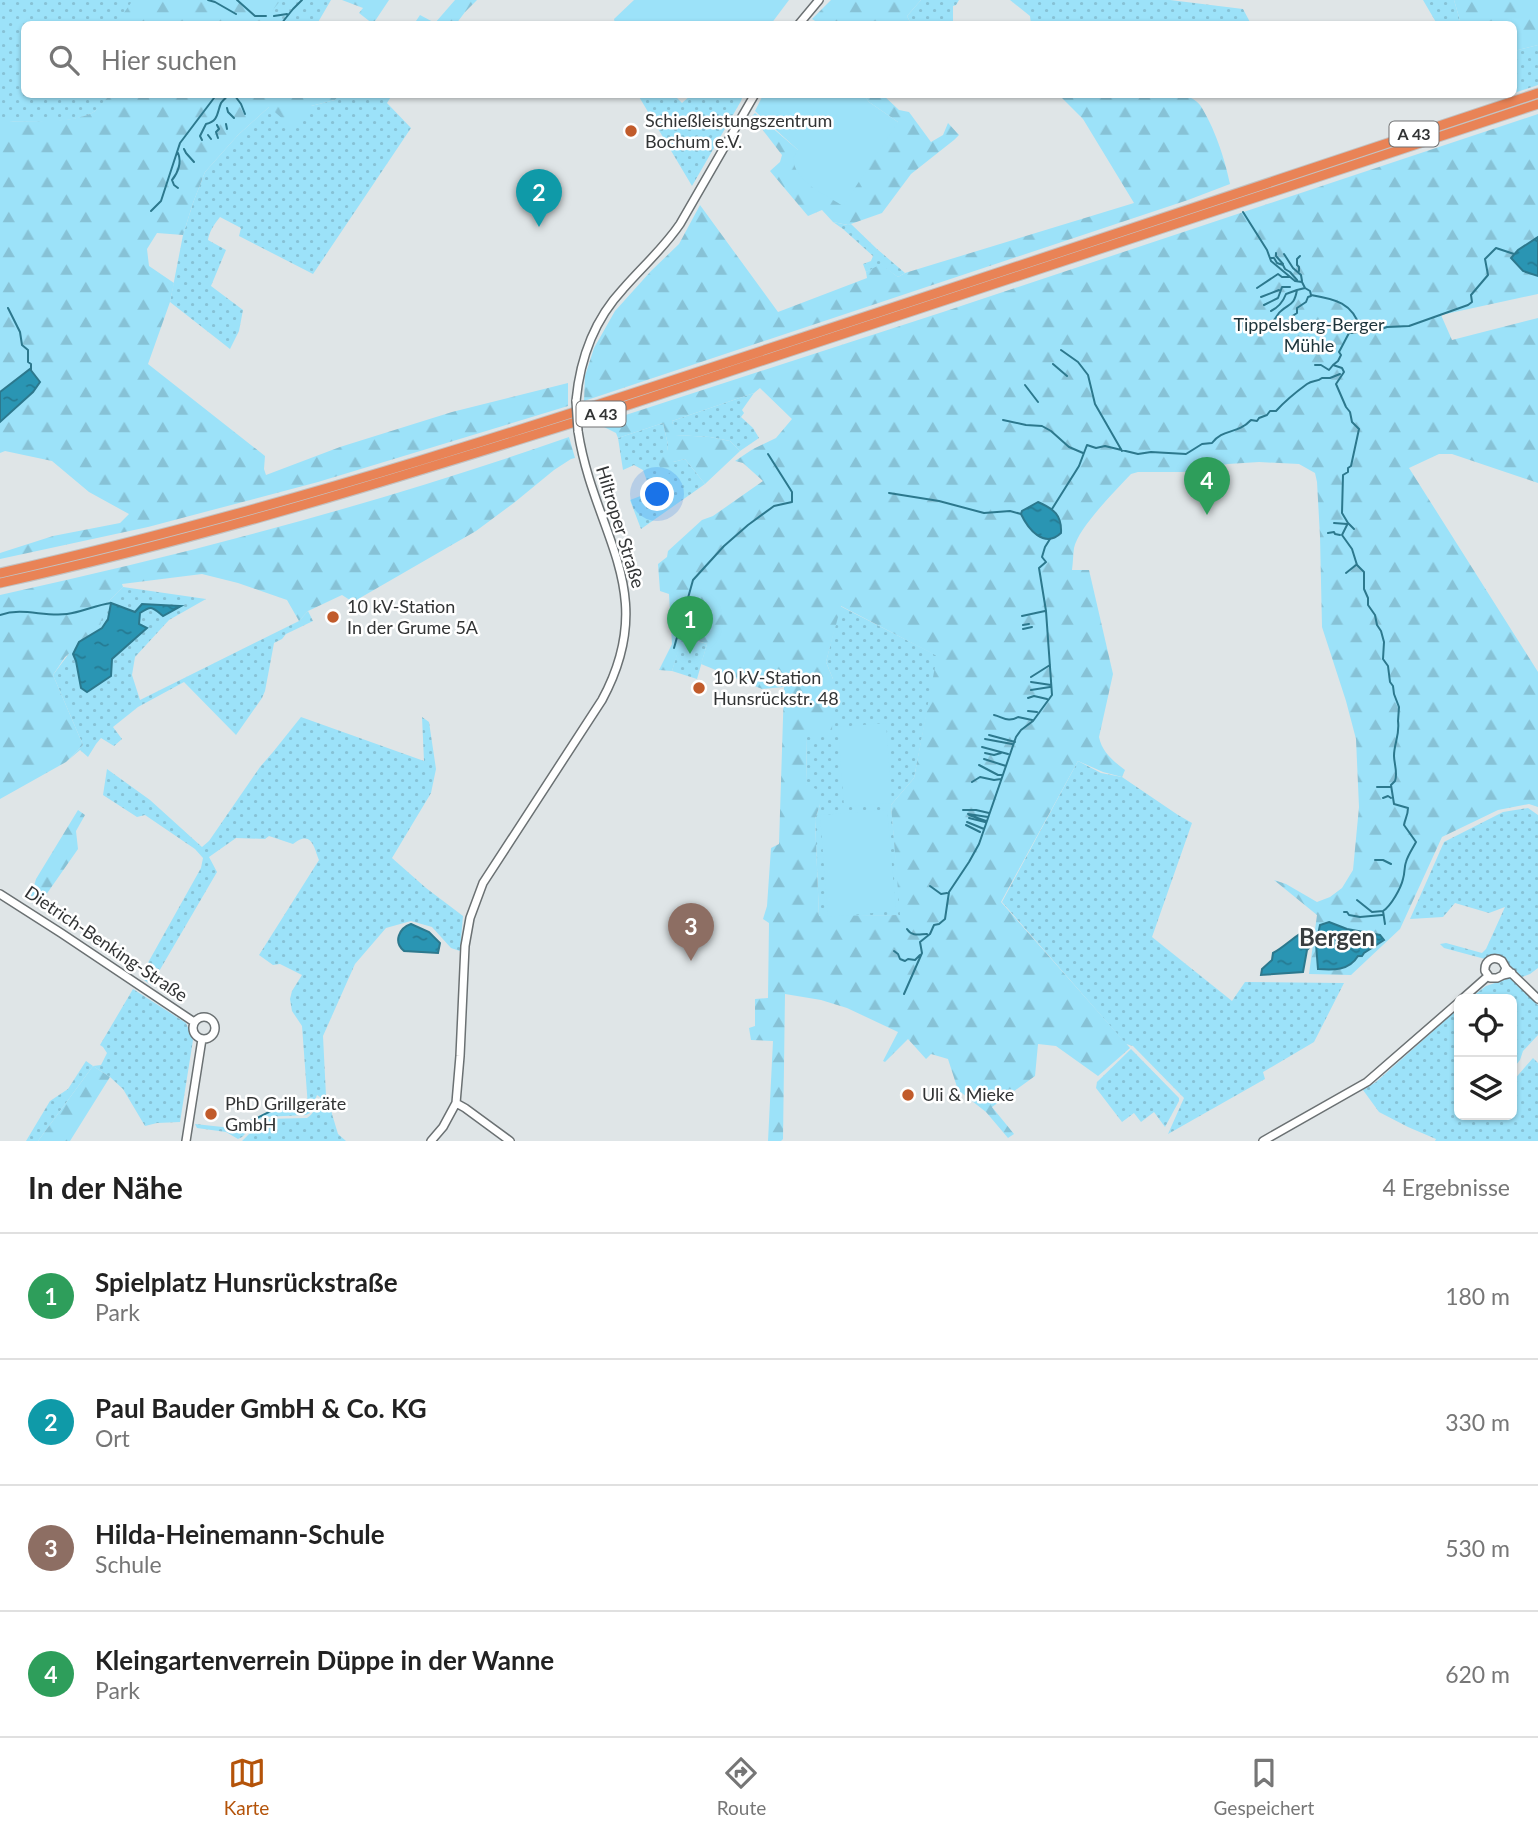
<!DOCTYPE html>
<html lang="de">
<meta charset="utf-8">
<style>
:root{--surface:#fff;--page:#f2f2f2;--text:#222;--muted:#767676;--line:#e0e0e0;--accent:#b45309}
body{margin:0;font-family:Lato,sans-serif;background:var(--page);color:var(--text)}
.controls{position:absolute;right:21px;bottom:21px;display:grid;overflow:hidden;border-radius:10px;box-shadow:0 2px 5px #0004}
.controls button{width:63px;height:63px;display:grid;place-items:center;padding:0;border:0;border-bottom:2px solid var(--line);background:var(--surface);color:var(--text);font:35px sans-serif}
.you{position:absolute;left:658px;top:495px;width:24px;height:24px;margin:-18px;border:5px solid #fff;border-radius:50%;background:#1a73e8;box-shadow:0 0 0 10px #1a73e833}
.badge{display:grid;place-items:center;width:46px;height:46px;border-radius:50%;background:var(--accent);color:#fff;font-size:23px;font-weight:700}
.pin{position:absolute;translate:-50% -58px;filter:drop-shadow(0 2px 4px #0008)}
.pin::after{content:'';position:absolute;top:37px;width:24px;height:21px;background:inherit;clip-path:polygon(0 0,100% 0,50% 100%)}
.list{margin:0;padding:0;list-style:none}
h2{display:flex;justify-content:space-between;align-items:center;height:91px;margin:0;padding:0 28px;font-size:30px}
h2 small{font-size:23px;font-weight:400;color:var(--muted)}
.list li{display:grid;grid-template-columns:46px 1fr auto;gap:21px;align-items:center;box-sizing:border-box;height:126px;padding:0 28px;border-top:2px solid var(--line)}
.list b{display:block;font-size:26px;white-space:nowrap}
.list p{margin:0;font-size:23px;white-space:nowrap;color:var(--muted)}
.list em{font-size:23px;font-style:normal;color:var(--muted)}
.icon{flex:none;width:38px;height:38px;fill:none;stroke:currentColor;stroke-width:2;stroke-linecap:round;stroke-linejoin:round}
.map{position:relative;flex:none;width:1538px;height:1141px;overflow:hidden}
.search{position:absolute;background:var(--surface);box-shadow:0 2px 5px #0004;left:21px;right:21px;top:21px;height:77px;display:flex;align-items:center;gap:18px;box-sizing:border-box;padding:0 24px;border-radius:10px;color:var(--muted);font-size:26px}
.sheet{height:595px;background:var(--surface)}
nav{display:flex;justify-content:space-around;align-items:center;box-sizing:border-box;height:98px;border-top:2px solid var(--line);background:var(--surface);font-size:19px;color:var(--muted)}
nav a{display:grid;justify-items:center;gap:4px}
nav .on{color:var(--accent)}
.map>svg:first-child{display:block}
.green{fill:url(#green-dots)}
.forest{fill:url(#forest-firs);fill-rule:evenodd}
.pitch{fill:#9ce2f9}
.water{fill:url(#water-ripples);stroke:#2c788d;stroke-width:2}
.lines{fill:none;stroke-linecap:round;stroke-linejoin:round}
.stream{stroke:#2c788d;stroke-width:2}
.secondary-casing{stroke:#6b7173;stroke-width:10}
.highway-casing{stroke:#c2c2c2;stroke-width:11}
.secondary{stroke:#fff;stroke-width:7}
.highway{stroke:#e98356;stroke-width:9}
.secondary-bridge-casing{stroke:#6b7173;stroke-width:10;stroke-linecap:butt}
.secondary-bridge{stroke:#fff;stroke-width:7}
.poi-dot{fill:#c15b2b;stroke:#fff;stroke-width:2.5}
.labels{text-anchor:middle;stroke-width:5;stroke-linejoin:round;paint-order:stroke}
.shield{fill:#fff;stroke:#707172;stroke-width:2}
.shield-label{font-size:16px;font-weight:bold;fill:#323435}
.poi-label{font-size:18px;fill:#323435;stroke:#fff;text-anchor:start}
.park-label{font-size:18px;fill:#1c333a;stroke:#fff}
.street-label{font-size:18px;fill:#323435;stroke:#fff}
.district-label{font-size:24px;font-weight:bold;fill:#393e40;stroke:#fff}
</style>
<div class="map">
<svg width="1538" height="1141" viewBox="0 0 1538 1141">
<defs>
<pattern id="green-dots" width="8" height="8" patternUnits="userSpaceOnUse" patternTransform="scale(1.75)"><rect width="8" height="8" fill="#9ce2f9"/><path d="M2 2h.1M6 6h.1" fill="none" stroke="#87c2d6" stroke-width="1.8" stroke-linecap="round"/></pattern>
<pattern id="forest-firs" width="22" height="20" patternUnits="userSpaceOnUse" patternTransform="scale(1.75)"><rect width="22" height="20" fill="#9ce2f9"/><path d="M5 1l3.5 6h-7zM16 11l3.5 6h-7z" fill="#87c2d6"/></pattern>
<pattern id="water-ripples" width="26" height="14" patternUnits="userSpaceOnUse" patternTransform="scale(1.75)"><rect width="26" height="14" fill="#2a95b3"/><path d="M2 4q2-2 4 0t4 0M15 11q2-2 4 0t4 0" fill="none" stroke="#257a92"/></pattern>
</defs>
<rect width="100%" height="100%" fill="#dfe5e7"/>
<path class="green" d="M0,0h331l-14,24h-293v70h83v4c-5,6 -10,13 -17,16 -27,11 -61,7 -90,7z
M921,0h38l-3,5 -3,1v18h-42l-4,-8z
M1010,0h160l73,9 8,15h-220l-1,-8z
M1423,0h31l7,24h-24z
M1538,45v40l-24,8v-42z
M339,95h53l-5,8 24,25 -98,146 -74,-38 2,-8 -21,-11c-5,6 -11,15 -12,23l18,10 -15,36 32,24 -4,21 -9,18 -60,-47 13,-67 10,-32 12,-31 33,-37 31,-28 42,-1 24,-6z
M638,95h36l8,8 9,-8h52l-2,6 -49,85z
M833,222l14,3 4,-1 26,25 28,24 -7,4 -17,-12 -15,7 -3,-8 8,-3 2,-5 -30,-27z
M754,393l-12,17 2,3 -3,4 12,11 6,10 -19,13 -10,-10 -20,-4 -35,-2 -3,-14z
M663,423l5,22 -1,7 -10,9 16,1 12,-3 20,25 -64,45 -11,-29 21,-8 -8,-22 -9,-5 -11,5 -5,-32z
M123,587l83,12 -37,21 -34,37 -3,18 8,25 159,-79 9,-10 5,10 -27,13 -4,5 -8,4 -9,48 -3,7 -26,37 -52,-53 -46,25 -25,20 9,12 -8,7 -13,-8 -5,6 -8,13 -8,-7 -14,12 17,-17 -30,-70 52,-70z
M840,606l98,50 -24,122 -23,27 10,110 -82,2 -4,-98 5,-14 -14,-21 1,-48 26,-57 -7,-17z
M682,636l25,8 -10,35 -25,-8z
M301,717l123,44 -2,-44 7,5 7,47 -5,24 -39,65 34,30 37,28 -3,35 -9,-3 -19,-21 -21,-6 -25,7 -31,36 -32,72 3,60 -5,5 -1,-4 -3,-2 -7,18 -4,2 -44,2 -20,20 -4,2 -12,-7 -29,-4 -2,-4 37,4 51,-23 25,2 -6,-81 -10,-15 -2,-12 2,-8 10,-16 -22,-11 -7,1 -14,-10 60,-95c-5,-12 -7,-31 -26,-16l-24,-8 -4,3 -29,-1 -27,19 8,15 -66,113 -11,-8 61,-109 2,-10 -8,-9 -50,-34 -8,2 -34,-22 4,-26 43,31 52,47 7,-6 51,-74 13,-15z
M1078,761l23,12 21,4 56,38 14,8 -40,114 80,64 13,-19 99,1 -30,59 -51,30 2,7 -97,55 16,-36 -51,-52 -7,-2 -124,-142z
M1528,808l10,7v153l-8,6 -8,3 -24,-23 -13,5 -41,-11 -4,-4 6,-1 36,10 4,-4 19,-42 -16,6 -34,-10 -12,14 -33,2 34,-77 59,-30z
M1510,978l28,27v30l-15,16 -3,9 -8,10v-71h-43l17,-13z
M133,989l53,34 7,17 -13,82 -23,1 -12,3 -22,-37 -13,-12 -17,-11 -55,75h-12l24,-40 18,-12 18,-28 7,5 8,-1 6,-12 -4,-6 -3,-2z
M1459,1008v107h53v-33l21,-24 5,5v78h-103l1,-2 -28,-12 -29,-15 -16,-22 13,-8z
M1131,1049l48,49v3l-14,26 -11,-15 -13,10 -7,-9 -12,9 -26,-34 1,-6z
M318,1098l2,5 5,-3 1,4h3l9,30 8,7h-104l22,-22 43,-1c8,-5 8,-12 11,-20z"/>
<path class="forest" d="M133,0h127l2,2 1,-2h18l-10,12 16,12h-171z
M342,0h47l-16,24 -14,-11 4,-5z
M455,0h22l-12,12 -9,12h-42l6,-9 15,8z
M831,0h90l-14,16 4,8h-91l-8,-5z
M1454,0h84v45l-24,6v-27h-53z
M107,95h232l-4,5 -24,6 -19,21 -23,-20 -31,28 -33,37 -12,31 -10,32 -26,-2 -10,16 2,17 25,17 -4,19 -22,62 117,92 -1,13 2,6 74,-28 112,-35 116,-29v23l-250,76 -170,45 -148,32v-6l53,-17 67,-13 9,-9 -40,-22 -37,-31 -47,-10 -5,2v-332c23,0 78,3 95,-10 4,-4 8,-9 12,-13z
M864,95h19l16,15 10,2 22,30 12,-7 5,-12 11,12 -5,5 -43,34 -29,39 -34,12 -15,-3 -11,-12 -14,6 -38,-45 10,-9 2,-7 -30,-39 3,-3 43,37 100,-28 -29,-20z
M1059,95h127c5,3 10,5 14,10 14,21 25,54 30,79l-42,16 -604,201 1,-25 9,-28 21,-37 36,-40 28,-27 21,-39 78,107 89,-34 -1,-6 15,-8 17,13 7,-4 229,-70 -51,-84z
M1538,114v180l-97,21 11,25 86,-22v165l-86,-29h-13l-30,14 129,204v135l-9,-3 -31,6 -56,27 -42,92 -49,46 -42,-1 8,-59 -43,-35 12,4 31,18 13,-5 12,-9 11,-18 6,-63 -3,-68 -10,-38 -24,-74 -2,-91 -3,-54 -2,-9 -16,-9 -40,-2 -31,2 -45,8h-45l-7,2c-15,16 -53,54 -57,74 -1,7 -1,15 -2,22h17l24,104 -14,63c3,15 14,24 26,33l-3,7 -19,-5 -25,-11 -77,141 129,146 -32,28 -42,-30 -18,-2 -3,32 -43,31 22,27 -6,4 -22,-26 -28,-22 -10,-31 -17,-5 -5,5 -18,-20 -23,23 -2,-1 15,-29 -51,-24 -26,-8 -36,-6 -2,145 -2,2h-13l5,-100 -22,-1 -2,-12 6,-2v-27l13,-1 1,-75 -6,-4 4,-13 4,-58 8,-4 5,-157 -22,2 -61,-25 6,-20 -24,-8 -11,35 -13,-1 13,-26 -3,-50 -9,-3 -2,-27 9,-7 1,-6 34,-31 11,-4 50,-35 -20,-18 -8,-2 18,-12 23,-11 16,-19 -32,-31 -6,5 -82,28 4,14 34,2 20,4 10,10 -35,33 -20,-25 -12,3 2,7 -11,8 -7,-17 10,-9 1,-6 -5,-22 -45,15 -2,-5 -18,-9 345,-112zM841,606l96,50 -23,122 -23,27 9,110 -81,1 -4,-97 5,-14 -2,-15 -12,-6 1,-48 25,-3 1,-54 -7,-17z
M569,437l6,21 -4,1 -17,11 -39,32 -39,29 -123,71 -11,-7 -34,16 -9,10 -12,-21 -49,-17 -36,-9 -80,10 1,3 -18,18 -5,21 -35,31 -12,18 30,70 -17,17 -66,37v-204c192,-42 384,-93 569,-158z
M78,810l7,5 -9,16 2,18 -37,53 -11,-3 6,-20z
M93,1066l17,11 -40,64h-32z"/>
<path class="pitch" d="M634,0h155l-18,24h-156l-1,-5z
M763,95h101l5,7 29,20 -55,84c-18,-12 -48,-23 -50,-48l5,-8 -43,-39z
M886,723l6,80 -48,4 -6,-80z
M887,810l9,101 -68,6 -8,-102z"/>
<path class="water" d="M1538,237v39l-15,-5 -12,-13 7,-8z
M30,369l10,13 -7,10 -33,30v-30z
M1038,502c16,7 24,13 23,31 -17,16 -33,-4 -40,-19l1,-3z
M111,603l24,9 7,-8 39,2 -18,10c-11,-9 -11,-11 -23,-3l-1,11 8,4 -35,31 -1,17 -24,16 -6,-4 -5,-27 -3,-7 6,-12 23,-14 6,-9z
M1329,922l18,7 33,6 4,5 -20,13 -2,3h-4c-9,15 -25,14 -40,13l-2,-25 4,-19z
M411,924l18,8 11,11 -2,10 -34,-2c-11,-9 -5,-23 7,-27z
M1311,928l-2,20 -2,2 -4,22 -42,3 1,-6 10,-9 1,-7c13,-7 24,-20 38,-25z"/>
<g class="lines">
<path class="stream" d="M208,0l7,2 21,12
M237,0l18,16h11
M274,16l13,-2
M281,24l12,-15 9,-9
M260,94l2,3
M235,96l6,8 4,10
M227,108l1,4 6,6
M226,124l1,5
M217,125l2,4 -3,3 2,6
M208,135l3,4
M202,140l-2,-4 6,-12c13,-3 11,-12 15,-21 2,-3 6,-6 8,-9
M184,149l2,4 8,9
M178,188l-4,-3 -2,-5c6,-7 10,-18 6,-27
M151,211l10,-10 19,-58 37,-49
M1243,212l24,38 4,11 24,20 7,1 3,6 5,3 1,4c24,4 42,8 49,33
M1276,253v3l7,8
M1284,254l9,14 8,7 1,6
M1271,258h3l3,5 6,2 2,4 5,3 7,8
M1299,271v-4l-2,-2v-6l3,-3
M1257,288l21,-14 4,3h7
M1261,297l18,-7
M1264,305l14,-7 4,-11h8
M8,308l12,24 2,13 6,5v12l3,2v6
M1271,311c8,-4 12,-9 15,-17l11,-4
M1274,320c3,-3 4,-7 7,-9 9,-8 13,-5 16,-21l8,-2
M1288,324l3,-7 6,-4v-5l9,-6 2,-5 3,-1
M1061,350l17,12 10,13 7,29 27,47
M1053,364l14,12
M1315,365h6l8,5 4,-5
M1025,385l13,17
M1003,420l23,5 16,1 9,5 18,16 14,6
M889,493l50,8 45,12 26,-2 11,3
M1052,509l27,-43 8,-21 9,3 9,-2 33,8 13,-2 35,2 16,-10 10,-1c11,-15 25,-8 39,-23l6,1 2,-3 8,-3 3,-4h6c9,-10 20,-19 31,-27 6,-4 10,-2 15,-6h8l10,-4
M1334,523l13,1
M1348,523l6,6
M1328,533l6,-1 1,2 5,1
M1346,573l10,-8
M0,615c23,-8 43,2 67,-1 15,-2 29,-9 44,-11
M1022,616l23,-5
M1023,625l6,-1
M1023,629l9,-2
M674,648l19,-68 31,-34 24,-21 26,-19 18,-4v-10l-24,-38
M1031,677l19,-12
M1031,682l20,3
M1031,690l19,-3
M1028,698l6,-2 13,3
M1028,711l9,1
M994,715c9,2 14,8 24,2l14,3
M989,735l26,7
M985,739l27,5
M982,747l26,7
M985,753l9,2 7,-2
M984,759l22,7
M979,765l19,10h5
M972,782l8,-5 14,3 7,-1
M1377,787h13
M1383,798l5,-2 3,2
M963,810h13l13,3
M968,814l20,3
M969,815l17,6
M969,818l16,4
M967,822l17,7
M966,825l14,7
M1375,860h8l8,4
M930,886l11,8 6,-1
M1357,900l15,12 11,-1
M1344,912h3l2,3 11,2 22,-2
M1385,924l-2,-13c8,-5 18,-23 20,-32 2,-6 1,-12 3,-17 2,-7 7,-14 10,-20l-12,-17c1,-6 4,-10 4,-17l-14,-4 -3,-19c1,-1 3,-3 4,-4 3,-8 -1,-18 -1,-25 0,-13 6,-21 4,-35l1,-14 -5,-13 -1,-8 -3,-4 -2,-16 -5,-7 1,-17 -3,-11 -4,-6 -2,-10 -7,-10v-7l-4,-9v-17l-7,-7 -5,-16 -10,-14 6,-12 -6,-10 1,-38 5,-3v-4l3,-2 8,-37 -7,-7 -2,-10 -4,-5 -10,-23 8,-12 -2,-4 -9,-3 5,-4 3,-6 -2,-3 10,-19h6l13,-7 8,5 11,-4 22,-1 59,-21 4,-3 -1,-7 17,-20 -3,-16 11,-11 18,6
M907,929c5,8 13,5 20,5
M894,951l4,3 2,5 5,2 3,-2 7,1 5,-5
M904,994l18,-41 -2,-11 10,-8 4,-9 5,-1 6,-5 4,-27 20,-30 10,-18 37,-107 5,-7 12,-9 19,-26 -6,-84 -7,-43 7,-6 -4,-5 3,-10 5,-8
M231,1128l8,-1 44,-22 26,4v-5"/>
<g class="secondary-casing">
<path id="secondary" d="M799,24l20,-24
M576,401c4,-42 18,-81 47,-112 19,-22 40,-40 57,-65l75,-130
M0,894l61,39 133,89
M1508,970l30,29
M1503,975l3,-7 -4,-7c-9,-6 -18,0 -17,10l5,7h7l6,-3 9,-2
M1462,999l26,-23
M193 1028a11 11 0 1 1 22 0a11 11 0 1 1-22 0Z
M456,1103l9,5 45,33
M186,1141l16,-102
M431,1141l12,-14 13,-24 4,-47 5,-110 5,-28 13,-35 119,-183c59,-109 -8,-165 -24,-269
M1263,1141l104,-59 92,-80"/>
</g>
<g class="highway-casing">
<path id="highway" d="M0,573c282,-63 557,-154 831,-245 236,-78 471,-156 707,-235
M0,583c206,-45 407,-108 607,-171l931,-308"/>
</g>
<use href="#secondary" class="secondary"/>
<use href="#highway" class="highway"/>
<g class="secondary-bridge-casing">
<path id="secondary-bridge" d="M576,401l2,30"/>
</g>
<use href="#secondary-bridge" class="secondary-bridge"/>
</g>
<g class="poi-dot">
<circle cx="631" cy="131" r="7"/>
<circle cx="333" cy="617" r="7"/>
<circle cx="699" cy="688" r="7"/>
<circle cx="908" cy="1095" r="7"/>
<circle cx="211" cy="1114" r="7"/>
</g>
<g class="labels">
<g class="shield">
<rect x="1389.5" y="121.5" width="49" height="25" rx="5"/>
<rect x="576.5" y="401.5" width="49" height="25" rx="5"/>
</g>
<g class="shield-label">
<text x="1414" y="140">A 43</text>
<text x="601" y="420">A 43</text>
</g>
<g class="poi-label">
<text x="645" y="127">Schießleistungszentrum<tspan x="645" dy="21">Bochum e.V.</tspan></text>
<text x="347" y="613">10 kV-Station<tspan x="347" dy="21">In der Grume 5A</tspan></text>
<text x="713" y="684">10 kV-Station<tspan x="713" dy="21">Hunsrückstr. 48</tspan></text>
<text x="922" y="1101">Uli &amp; Mieke</text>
<text x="225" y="1110">PhD Grillgeräte<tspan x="225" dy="21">GmbH</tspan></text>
</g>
<g class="park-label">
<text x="1309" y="331">Tippelsberg-Berger<tspan x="1309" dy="21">Mühle</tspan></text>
</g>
<g class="street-label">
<text transform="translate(620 527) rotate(73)" y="6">Hiltroper Straße</text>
<text transform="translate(106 944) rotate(34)" y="6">Dietrich-Benking-Straße</text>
</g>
<g class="district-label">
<text x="1337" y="946">Bergen</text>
</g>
</g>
</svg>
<div class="controls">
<button><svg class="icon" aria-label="locate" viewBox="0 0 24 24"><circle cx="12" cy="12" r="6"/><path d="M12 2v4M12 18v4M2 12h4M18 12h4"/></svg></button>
<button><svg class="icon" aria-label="layers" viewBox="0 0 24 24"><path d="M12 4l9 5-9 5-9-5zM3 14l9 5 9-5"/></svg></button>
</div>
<div class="you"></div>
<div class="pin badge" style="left:690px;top:654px;background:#2e9e5b">1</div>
<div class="pin badge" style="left:539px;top:227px;background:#0f9aa8">2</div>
<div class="pin badge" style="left:691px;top:961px;background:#8d6e63">3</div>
<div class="pin badge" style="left:1207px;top:515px;background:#2e9e5b">4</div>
<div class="search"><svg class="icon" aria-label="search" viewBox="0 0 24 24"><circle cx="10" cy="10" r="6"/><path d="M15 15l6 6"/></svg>Hier suchen</div>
</div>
<section class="sheet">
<h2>In der Nähe<small>4 Ergebnisse</small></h2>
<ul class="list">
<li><span class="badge" style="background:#2e9e5b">1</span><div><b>Spielplatz Hunsrückstraße</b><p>Park</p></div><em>180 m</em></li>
<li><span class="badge" style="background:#0f9aa8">2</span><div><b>Paul Bauder GmbH &amp; Co. KG</b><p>Ort</p></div><em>330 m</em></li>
<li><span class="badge" style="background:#8d6e63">3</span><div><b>Hilda-Heinemann-Schule</b><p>Schule</p></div><em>530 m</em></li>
<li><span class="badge" style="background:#2e9e5b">4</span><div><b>Kleingartenverrein Düppe in der Wanne</b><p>Park</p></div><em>620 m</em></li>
</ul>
</section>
<nav>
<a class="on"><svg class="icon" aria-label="map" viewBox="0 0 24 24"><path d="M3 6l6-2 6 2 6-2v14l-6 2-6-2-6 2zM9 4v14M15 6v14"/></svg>Karte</a>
<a><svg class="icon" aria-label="directions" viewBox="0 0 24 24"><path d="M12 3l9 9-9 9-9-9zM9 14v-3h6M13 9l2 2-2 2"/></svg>Route</a>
<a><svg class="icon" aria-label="saved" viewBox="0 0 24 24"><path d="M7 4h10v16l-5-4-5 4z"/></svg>Gespeichert</a>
</nav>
